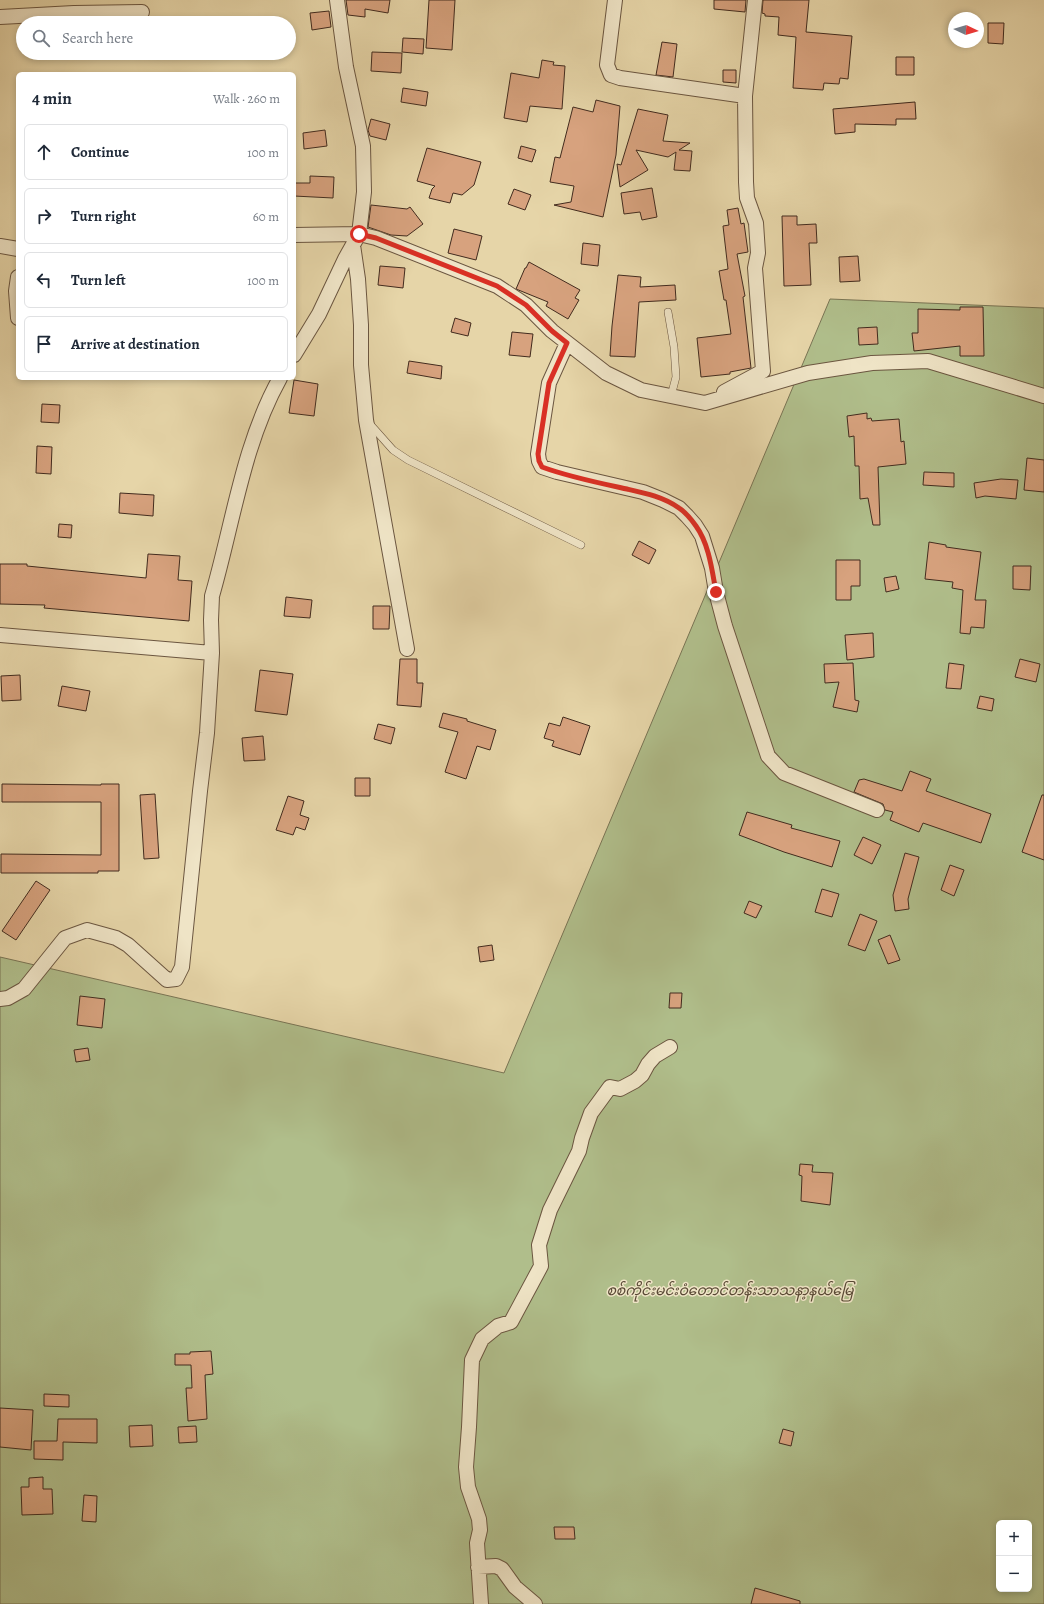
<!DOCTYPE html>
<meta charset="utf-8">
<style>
:root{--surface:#fff;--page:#f2f2f3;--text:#1f2937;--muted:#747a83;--line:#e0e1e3}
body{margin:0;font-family:Alegreya,"Noto Sans Myanmar",serif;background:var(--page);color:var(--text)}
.controls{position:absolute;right:12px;bottom:12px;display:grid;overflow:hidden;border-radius:6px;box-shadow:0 2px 6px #0003}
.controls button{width:36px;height:36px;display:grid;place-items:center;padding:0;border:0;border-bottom:1px solid var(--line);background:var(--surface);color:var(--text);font:20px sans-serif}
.compass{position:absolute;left:948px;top:12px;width:36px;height:36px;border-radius:50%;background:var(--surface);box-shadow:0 2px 6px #0003;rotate:94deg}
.stop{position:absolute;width:12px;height:12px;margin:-9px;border:3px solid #d93025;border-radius:50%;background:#fff}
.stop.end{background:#d93025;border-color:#fff;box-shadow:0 1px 4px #0008}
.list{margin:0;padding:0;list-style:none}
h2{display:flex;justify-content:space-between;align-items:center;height:52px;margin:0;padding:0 16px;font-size:17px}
h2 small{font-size:13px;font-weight:400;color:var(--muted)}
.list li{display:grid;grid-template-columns:26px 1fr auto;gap:12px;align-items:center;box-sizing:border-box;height:56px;margin:0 8px 8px;padding:0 8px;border:1px solid var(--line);border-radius:6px}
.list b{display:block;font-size:15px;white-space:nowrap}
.list em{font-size:13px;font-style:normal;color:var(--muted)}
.icon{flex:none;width:22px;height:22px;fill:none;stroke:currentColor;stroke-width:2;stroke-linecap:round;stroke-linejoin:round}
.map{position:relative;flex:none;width:1044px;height:1604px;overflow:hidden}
.search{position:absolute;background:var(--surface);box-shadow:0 2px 6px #0003;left:16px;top:16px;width:280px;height:44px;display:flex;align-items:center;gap:10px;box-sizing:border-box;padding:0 14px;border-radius:22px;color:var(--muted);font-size:15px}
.panel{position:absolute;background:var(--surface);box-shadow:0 2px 6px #0003;left:16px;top:72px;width:280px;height:308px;border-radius:6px}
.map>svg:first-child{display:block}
.park{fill:#b0be8b;stroke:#797454;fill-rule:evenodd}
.building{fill:#d7a27e;stroke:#422b1e}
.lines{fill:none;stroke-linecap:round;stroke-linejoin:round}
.lane-casing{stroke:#6b5640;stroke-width:8}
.street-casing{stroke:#6b5640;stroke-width:16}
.lane{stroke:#efe4c6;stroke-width:7}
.street{stroke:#efe4c6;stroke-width:14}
.route{stroke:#d93025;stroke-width:5}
.labels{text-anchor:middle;stroke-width:3;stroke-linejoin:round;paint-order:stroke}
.park-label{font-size:14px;font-style:italic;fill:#584834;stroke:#efe4c6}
</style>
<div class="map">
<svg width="1044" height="1604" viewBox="0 0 1044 1604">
<rect width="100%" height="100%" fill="#e6d5a8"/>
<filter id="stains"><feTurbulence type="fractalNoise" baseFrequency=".005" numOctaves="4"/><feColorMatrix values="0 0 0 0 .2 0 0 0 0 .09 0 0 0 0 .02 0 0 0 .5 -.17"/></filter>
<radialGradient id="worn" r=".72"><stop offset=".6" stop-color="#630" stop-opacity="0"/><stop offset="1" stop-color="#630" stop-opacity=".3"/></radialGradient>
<path class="park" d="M830,299l214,9v1296h-1044v-647l504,116zM999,1523h30v66h-30z"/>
<path class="building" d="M346,0h44l-2,13 -23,-4v8l-17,-2z
M429,0h26l-3,50 -26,-2z
M714,0h32l-1,12 -31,-3z
M763,0h46l-3,32 46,4 -4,43 -8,-1 -1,6 -15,-1 -1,7 -30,-2 3,-51 -18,-2 1,-18 -14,-1v-2l-3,-1z
M329,11l2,16 -19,3 -2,-17z
M988,23h16l-1,21 -15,-1z
M403,38l21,1 -1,15 -21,-2z
M662,42l15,2 -4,33 -17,-2z
M372,52l30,1 -1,20 -30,-2z
M896,57h18v18h-18z
M542,60l12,2 -1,3 12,1 -3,43 -32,-3 -3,16 -23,-4 7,-45 28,5z
M723,70h13v13l-13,-1z
M403,88l25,4 -2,14 -25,-4z
M596,100l24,6 -4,49 -13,62 -49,-12 17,-3 3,-16 -24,-4 5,-25 5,1 13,-51 20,5z
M915,102l1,17h-20v6l-41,-1v8l-20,2 -2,-25z
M638,109l30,6 -5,26 27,2 -11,7 13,1 -2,20 -16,-1 2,-18 -8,5 -32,-7 12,20 -28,17 -3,-23 4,1z
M371,119l19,5 -4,16 -16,-4 -2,-6z
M325,130l2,16 -23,3 -1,-16z
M521,146l15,4 -4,12 -14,-4z
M427,148l54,14 -7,23 -12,10 -9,-2 -3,10 -21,-5 3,-9 3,-3 -18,-5z
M310,176l24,1 -1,21 -39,-2v-13h16z
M652,188l5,29 -15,3 -2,-8 -16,2 -3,-21z
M514,189l17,6 -6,15 -17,-6z
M371,205l36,4 3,-2 13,17 -16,12 -16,-1 -23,-8z
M738,208l3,16 3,-1 4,29 -11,2 8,42 -2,1 8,71 -21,4v2l-29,3 -4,-39 34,-4 -5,-34h-2l-5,-29 9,-2 -5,-43 6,-1 -2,-15z
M782,216h15v9l19,-1 1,19h-8l2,42 -27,1z
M454,229l28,7 -6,24 -28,-7z
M583,243l17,2 -2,21 -17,-2z
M858,256l2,25 -20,1 -1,-25z
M529,262l51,28 -5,8 4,2 -11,19 -22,-13 2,-4 -32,-13 9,-21h1z
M380,266l25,2 -2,20 -25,-3z
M618,275l23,2 -1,10 35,-2 1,15 -37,2 -4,55 -25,-1 2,-30z
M960,307h23l1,49h-24v-10l-46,5 -2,-18h6v-24l42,1z
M455,318l16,5 -3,13 -17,-4z
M877,327l1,17 -19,1 -1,-17z
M512,332l21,2 -3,23 -21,-2z
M409,361l33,5 -1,13 -34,-6z
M294,380l24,4 -4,32 -25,-3z
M42,404l18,1 -1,18 -18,-1z
M867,413v6l4,-1 1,3 27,-2 2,23 3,-1 2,23 -28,3 2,58h-7l-5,-27 -8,1 -1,-33h-4l-1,-30 -5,1 -2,-21z
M37,446l15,1 -1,27 -15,-1z
M1027,458l17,2v32l-20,-2z
M924,472l30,1v14l-31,-2z
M1001,479l17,1 -2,19 -31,-3 -9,2 -2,-15z
M120,493l34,2 -1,21 -34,-3z
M59,524l13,1 -1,13 -13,-1z
M639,541l17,9 -7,14 -17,-9z
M929,542l17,3v2l35,5 -6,48h11l-2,28 -13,-1 -1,7 -10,-1 3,-43 -11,-2 1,-6 -28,-3z
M148,554l32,2 -2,24 14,1 -3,40 -145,-13 1,-3 -45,-1v-40h27v2l119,12z
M836,560h24v26h-9v14h-15z
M1013,566h18l-1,24 -17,-1z
M896,576l3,13 -13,3 -2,-14z
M286,597l26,3 -2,18 -26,-2z
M373,606h17l-1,23h-16z
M873,633l1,24 -27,3 -2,-25z
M400,659h17v24h6l-2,24 -24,-2z
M1020,659l20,5 -4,18 -21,-5z
M853,663l2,37 4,1 -2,11 -24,-5 6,-25 -14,1 -1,-19z
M949,663l15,2 -3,24 -15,-1z
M260,670l33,4 -6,41 -32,-4z
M20,675l1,25 -19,1 -1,-25z
M62,686l28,5 -4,20 -28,-5z
M980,696l14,3 -2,12 -15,-3z
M443,713l24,6v2l29,9 -6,20 -13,-4 -11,33 -21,-7 13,-40 -19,-5z
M563,717l27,9 -10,29 -28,-9 2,-5 -10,-3 5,-15 11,3z
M378,724l17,4 -4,16 -17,-5z
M263,736l2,24 -21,1 -2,-23z
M910,771l21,8 -5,12 65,23 -10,29 -58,-20 -4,9 -29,-12 3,-8 -8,-2 -2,-6 -29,-12 5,-12 5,-1 38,12z
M355,778h15v18h-15z
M2,784l99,1v-1h18v87h-21v2h-97v-19l100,1v-53h-99z
M155,794l4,64 -15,1 -4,-64z
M1042,795h2v65l-22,-8z
M288,796l16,5 -4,14 9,3 -4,12 -9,-3 -3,8 -17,-5z
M747,812l45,13 -1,3 49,13 -8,26 -48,-15 -45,-17z
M863,837l18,8 -9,19 -18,-9z
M905,853l14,4 -11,42 1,10 -14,2 -2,-16z
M950,865l14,5 -10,26 -13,-6z
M36,881l14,9 -34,50 -14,-9z
M822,889l17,5 -7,23 -17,-5z
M749,901l13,5 -6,12 -12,-5z
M860,914l17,7 -12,30 -17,-6z
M890,935l10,25 -12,4 -10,-24z
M492,945l2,15 -14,2 -2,-15z
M670,993h12l-1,15h-12z
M80,996l25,3 -3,29 -25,-3z
M88,1048l2,12 -14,2 -2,-12z
M800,1164l13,1 -1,7 21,1 -3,32 -29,-4 1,-25 -3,-1z
M211,1351l2,23 -8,1 2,44 -19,2 -2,-33h6l-1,-23h-16v-11h15v-2z
M44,1394l25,1v12l-25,-1z
M0,1408l33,2 -2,40 -31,-3z
M58,1419h39v24l-34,-1v18l-29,-1v-18h23z
M152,1425l1,21 -23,1 -1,-21z
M196,1426l1,16 -18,1 -1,-16z
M783,1429l11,3 -3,14 -12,-3z
M43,1477v12h9l1,25 -31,1 -1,-28h8v-9z
M84,1495l13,1 -1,26 -14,-1z
M554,1527h20l1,12h-20z
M755,1588l45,13v3h-49z"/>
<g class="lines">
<g class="lane-casing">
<path id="lane" d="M668,312l6,35 2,30 -5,19
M369,423l24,27 15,10 173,85"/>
</g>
<g class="street-casing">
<path id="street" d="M615,0l-8,65 4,10 9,3 125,18 1,86 1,16 9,25 2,30 -3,15 8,103 -39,21
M0,17l74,-4 68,-1
M745,96l10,-96
M294,235l65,-1 17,4 121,48 29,19 26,26 54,42 35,17 64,13 103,-30 64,-10 56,-2 116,35
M353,245l5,34 3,46v40l5,55 41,229
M0,246l18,3
M18,277l-2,14 2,27
M567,343l-18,40 -11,71 1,7 3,6 15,5 86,20 20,8 16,8 8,8 8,9 7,11 10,32 4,24 9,34 43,130 16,17 93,37
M294,355l25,-41 26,-55 14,-25 5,-42 -1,-46 -17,-79 -9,-67
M0,635l212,18
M0,999l8,-1 16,-9 41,-51 22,-8 29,8 12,7 39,35 9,-1 6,-12 18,-176 7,-58 5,-80 -1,-33 1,-24c21,-72 31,-152 68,-218
M478,1567l18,-1 6,3 13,18 20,17
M481,1604l-4,-61 3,-13 -1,-11 -11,-32 -2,-20 3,-40 3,-67 10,-21 16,-13 13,-4 30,-56 -2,-21 11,-35 29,-59 3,-13 9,-25 19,-26 10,2 15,-8 7,-6 6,-11 7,-8 15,-9"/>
</g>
<use href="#lane" class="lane"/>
<use href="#street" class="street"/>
</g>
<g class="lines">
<path class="route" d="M359,234l17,4 121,48 29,19 26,26 15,12 -18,40 -11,71 1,7 3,6c27,10 57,16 85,22 18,4 37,8 52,19 6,4 12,11 17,18 13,18 16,44 20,66"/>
</g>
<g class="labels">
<g class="park-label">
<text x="730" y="1295">စစ်ကိုင်းမင်းဝံတောင်တန်းသာသနာ့နယ်မြေ</text>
</g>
</g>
<rect width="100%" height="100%" filter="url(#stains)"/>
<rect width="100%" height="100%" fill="url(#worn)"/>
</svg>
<div class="controls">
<button>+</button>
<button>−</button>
</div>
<svg class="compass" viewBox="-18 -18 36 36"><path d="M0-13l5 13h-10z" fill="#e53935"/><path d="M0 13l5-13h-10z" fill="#747a83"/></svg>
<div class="stop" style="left:359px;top:234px"></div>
<div class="stop end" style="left:716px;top:592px"></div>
<div class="search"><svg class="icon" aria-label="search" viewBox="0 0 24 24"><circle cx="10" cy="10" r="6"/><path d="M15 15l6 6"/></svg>Search here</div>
<section class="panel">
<h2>4 min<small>Walk · 260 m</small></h2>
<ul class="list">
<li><svg class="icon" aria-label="ahead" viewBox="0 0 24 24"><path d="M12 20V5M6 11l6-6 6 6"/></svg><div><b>Continue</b></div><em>100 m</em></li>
<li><svg class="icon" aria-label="right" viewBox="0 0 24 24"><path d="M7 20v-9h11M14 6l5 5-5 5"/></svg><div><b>Turn right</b></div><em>60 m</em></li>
<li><svg class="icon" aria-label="left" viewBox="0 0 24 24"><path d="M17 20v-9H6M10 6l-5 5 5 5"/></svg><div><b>Turn left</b></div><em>100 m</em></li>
<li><svg class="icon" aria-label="arrive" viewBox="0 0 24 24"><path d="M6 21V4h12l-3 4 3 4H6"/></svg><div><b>Arrive at destination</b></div></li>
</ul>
</section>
</div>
